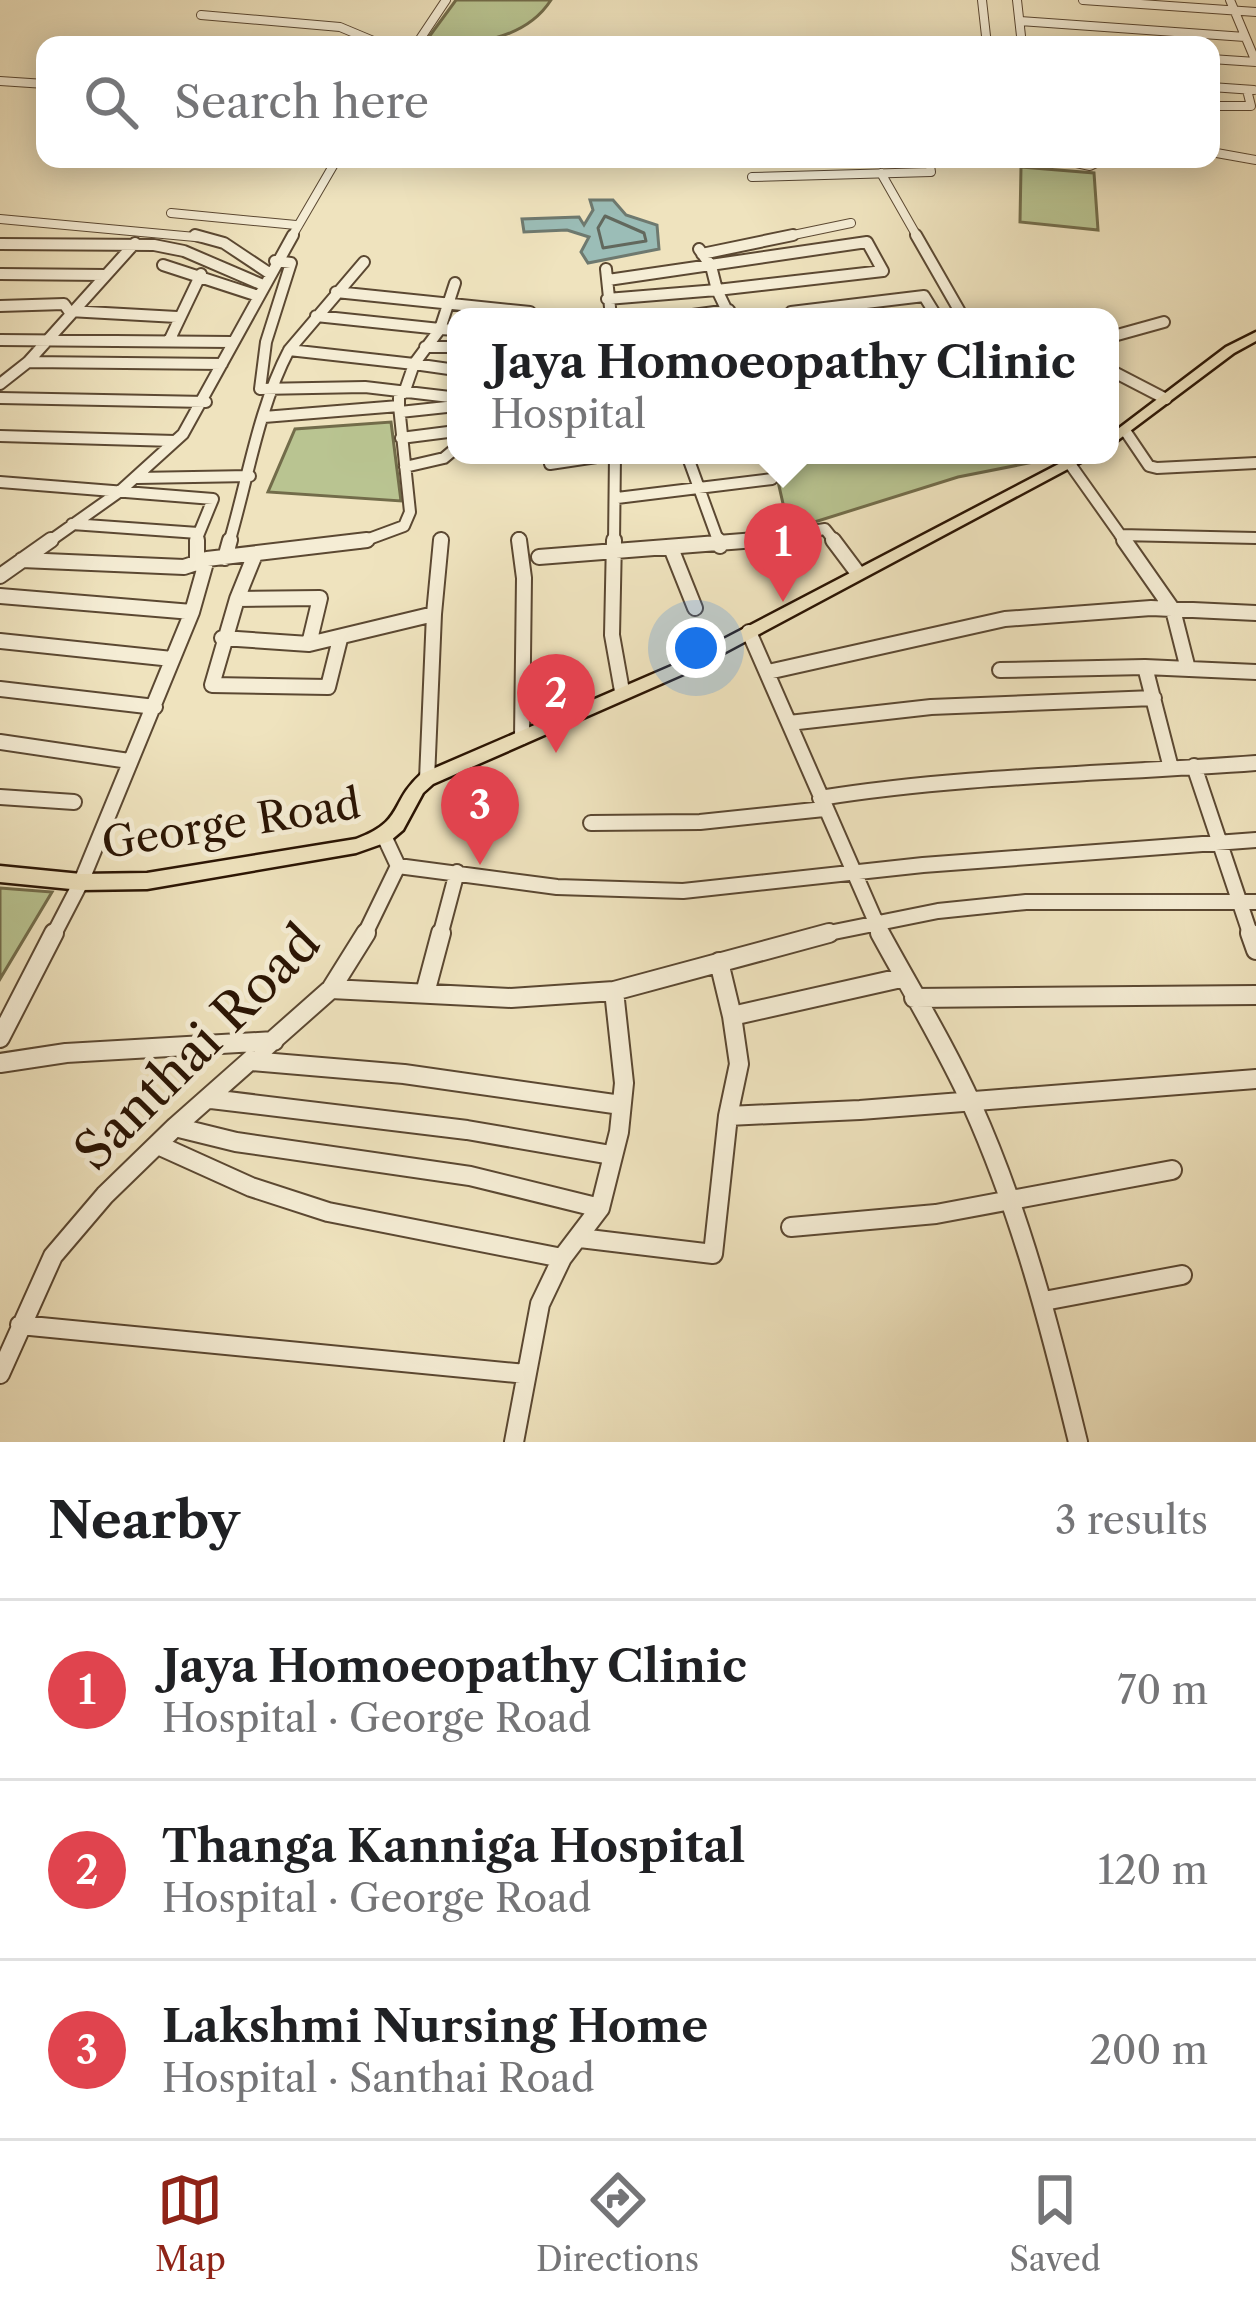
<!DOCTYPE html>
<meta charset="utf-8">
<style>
:root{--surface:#fff;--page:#f6f6f6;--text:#202124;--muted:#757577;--line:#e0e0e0;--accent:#8f2418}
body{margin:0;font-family:"Libre Caslon Text",serif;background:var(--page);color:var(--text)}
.you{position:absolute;left:696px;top:648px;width:42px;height:42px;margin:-30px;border:9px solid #fff;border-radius:50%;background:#1a73e8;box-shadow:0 0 0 18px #1a73e833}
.badge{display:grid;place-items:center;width:78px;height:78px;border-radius:50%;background:var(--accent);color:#fff;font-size:39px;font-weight:700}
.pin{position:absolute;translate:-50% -99px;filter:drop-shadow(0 3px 6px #0008)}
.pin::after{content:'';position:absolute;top:63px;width:42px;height:36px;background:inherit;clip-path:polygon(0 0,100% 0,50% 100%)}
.popup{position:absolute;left:447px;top:308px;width:672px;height:156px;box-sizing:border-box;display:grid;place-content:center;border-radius:24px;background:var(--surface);filter:drop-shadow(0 3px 9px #0005);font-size:39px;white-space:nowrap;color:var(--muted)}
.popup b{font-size:45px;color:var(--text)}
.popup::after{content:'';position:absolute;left:50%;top:100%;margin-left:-24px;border:24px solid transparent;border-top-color:var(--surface)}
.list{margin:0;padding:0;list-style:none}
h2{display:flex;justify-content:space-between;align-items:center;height:156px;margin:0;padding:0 48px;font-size:51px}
h2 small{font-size:39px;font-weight:400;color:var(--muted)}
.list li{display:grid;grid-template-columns:78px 1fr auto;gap:36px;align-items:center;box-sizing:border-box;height:180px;padding:0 48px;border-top:3px solid var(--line)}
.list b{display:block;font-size:45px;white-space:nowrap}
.list p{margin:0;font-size:39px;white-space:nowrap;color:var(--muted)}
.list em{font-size:39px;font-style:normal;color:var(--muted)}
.icon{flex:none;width:66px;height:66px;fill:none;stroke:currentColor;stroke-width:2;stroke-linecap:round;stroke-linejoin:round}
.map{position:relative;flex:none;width:1256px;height:1442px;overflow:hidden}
.search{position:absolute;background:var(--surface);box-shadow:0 6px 30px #0003;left:36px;right:36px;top:36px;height:132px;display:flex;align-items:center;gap:30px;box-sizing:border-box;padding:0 42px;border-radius:24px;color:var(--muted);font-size:45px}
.sheet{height:696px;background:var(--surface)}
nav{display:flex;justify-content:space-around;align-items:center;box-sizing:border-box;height:168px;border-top:3px solid var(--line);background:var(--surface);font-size:33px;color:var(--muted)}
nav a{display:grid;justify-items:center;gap:6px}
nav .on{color:var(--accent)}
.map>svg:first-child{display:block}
.green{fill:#b9c491;stroke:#726c4a;stroke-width:3}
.water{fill:#9bbdb7;stroke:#6e796f;stroke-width:3}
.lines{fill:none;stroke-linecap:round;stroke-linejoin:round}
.shore{stroke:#62685d;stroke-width:3}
.minor-far3-casing{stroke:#5b4832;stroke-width:10}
.minor-far2-casing{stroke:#5b4832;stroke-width:14}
.minor-far1-casing{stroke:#5b4832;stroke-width:18}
.minor-casing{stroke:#5b4832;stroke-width:22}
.major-casing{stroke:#2a1403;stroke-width:5}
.minor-far3{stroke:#f5edd5;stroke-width:8}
.minor-far2{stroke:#f5edd5;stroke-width:10}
.minor-far1{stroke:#f5edd5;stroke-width:14}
.minor{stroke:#f5edd5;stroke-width:18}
.major{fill:#efe3be;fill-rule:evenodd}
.labels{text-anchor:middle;stroke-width:10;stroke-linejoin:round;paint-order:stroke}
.street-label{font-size:42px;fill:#2a1403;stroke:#f5edd5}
.near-street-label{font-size:51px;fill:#2a1403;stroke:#f5edd5}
</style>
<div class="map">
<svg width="1256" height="1442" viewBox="0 0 1256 1442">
<rect width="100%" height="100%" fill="#efe3be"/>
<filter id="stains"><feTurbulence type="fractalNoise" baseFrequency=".00167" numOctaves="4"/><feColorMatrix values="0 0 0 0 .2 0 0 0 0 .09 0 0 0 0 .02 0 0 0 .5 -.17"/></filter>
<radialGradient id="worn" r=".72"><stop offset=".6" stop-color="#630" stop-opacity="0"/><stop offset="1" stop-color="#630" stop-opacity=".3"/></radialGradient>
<path class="green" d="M456,0h95c-27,42 -82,45 -128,45z
M1021,167l73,6 4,57 -78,-8z
M391,422l10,79 -133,-9 27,-63z
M772,455h297l-111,22 -169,53z
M0,888l52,4 -52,87z"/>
<path class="water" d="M590,200h23l13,15 31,10 2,24 -71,14 -7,-11 8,-15 -22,-7 -43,2 -2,-13 57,-2 5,8 9,-15z"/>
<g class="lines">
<path class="shore" d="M605,216l39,17 2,8 -43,7 -5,-20z"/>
<g class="minor-far3-casing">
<path id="minor-far3" d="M982,0l5,45
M1017,0l5,45
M1083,0l173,12
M1230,0l26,62
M201,15l139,12 43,18
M1020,21l225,16
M416,45l30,-45
M1211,59l45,3
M0,81l45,3
M1211,87l43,3
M1211,106h40l-4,-16
M1211,152l45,8
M1058,159l32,7 15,-7
M881,173l37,65
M752,177l179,-5 -2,-13
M171,213l125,12
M0,219l206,19
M291,238l46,-79
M779,238l72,-15"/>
</g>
<g class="minor-far2-casing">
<path id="minor-far2" d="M195,235l29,8 45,30
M916,235l47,82
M0,244l154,1 30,6 79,34
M702,254l91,-19
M275,261l16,2 -25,79 -6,47 105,-2 85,10 6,9
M163,265l95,31
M606,269l5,48
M0,274l105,1
M608,280l259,-38 16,29 -166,19 13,27
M455,283l-15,46 16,1
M336,292l194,20v5
M607,299l110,-9 -6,-24 -12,-17
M0,306l64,-2 5,7 108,6
M791,312l133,-16 13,21
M678,317l51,-7
M1110,337l54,-15
M0,340l231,2
M169,341l32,-67
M425,347h31
M289,350l75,-88
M28,362l194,2
M1110,370l56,29
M0,384l28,-22 107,-119
M404,393l10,-29 42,6
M0,398l206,4
M400,412l56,-6
M264,417l135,-11v-9
M1126,432l23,34 8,2 99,-5
M0,436l175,5
M401,438l55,-7
M687,455l32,88
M550,464l60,-9
M1070,464l56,79
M405,467l39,-9 12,-10
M137,478l113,-2
M0,482l213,17 -18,44
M617,498l155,-19
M72,524l126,9
M1120,535l136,3
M519,538l1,5
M47,543l72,-51 64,-58 110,-199
M229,543c19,-64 29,-134 60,-193l125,14 26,-35 -124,-13
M358,543l46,-17 6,-14 -11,-106
M614,543l1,-88
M738,543l87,-14 11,14"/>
</g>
<g class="minor-far1-casing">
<path id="minor-far1" d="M197,540v23
M519,540l5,38 -2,159
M614,540l-2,95 10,56
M718,540l2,6
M833,540l24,32
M1124,540l49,70 15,59
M671,548l24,60
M539,557l217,-17
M225,558l5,-18
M22,560l162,7 18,-6
M0,576l51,-36
M0,596l192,16
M237,599l17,-42
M434,614l7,-74
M749,632l133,304
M222,638l87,6
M340,639l-12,48 -116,-2 25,-86 83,-1 -11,46 125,-30 -7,165
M0,641l172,18
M1000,670l145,-3
M768,672l237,-53 146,-11 105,5
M0,689l155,18
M789,723l142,-16 223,-9
M0,742l129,19
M1194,766l57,170
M1171,768l-26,-101 111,5
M0,797l74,5
M820,798c144,-23 291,-24 436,-35
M591,823l109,-1 124,-13
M398,866l159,21 126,4 240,-26 333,-25
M53,936l28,-54 111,-270 15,-53 160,-19
M364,936l34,-70 -14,-30
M440,936l17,-64
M814,936l124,-25 88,-9h230"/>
</g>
<g class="minor-casing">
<path id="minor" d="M880,933c31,57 66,114 92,172 49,109 78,222 106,337
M1250,933l6,17
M719,962l13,54 169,-38
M331,989l180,9 103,-7 215,-58
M425,993l16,-60
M914,998l342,-3
M0,1038l54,-105
M251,1061l153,13 217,31
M0,1063l66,-10 208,-12
M211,1099l256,31 144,25
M728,1116l132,-6 396,-31
M175,1127l61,15 234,34 130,32
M158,1145l93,42 77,25 234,46
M791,1227l145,-13 236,-44
M580,1238l133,16 15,-138 11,-52 -7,-48
M1044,1301l138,-26
M20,1325l506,49
M0,1374l53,-118 52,-61 70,-68 156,-138 35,-56
M514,1442l26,-138 22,-46 38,-50 19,-76 5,-49 -10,-92"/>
</g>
<g class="major-casing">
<path id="major" d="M1256,332v9l-22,12 -124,93v-11l116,-88z
M1076,455h18l-406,217 -255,112 -10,9 -20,37 -13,11 -34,12 -209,36 -66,1 -81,-8v-16l81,8 66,-1 209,-34c49,-18 33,-36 65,-65l255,-110z"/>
</g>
<use href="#minor-far3" class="minor-far3"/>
<use href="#minor-far2" class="minor-far2"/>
<use href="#minor-far1" class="minor-far1"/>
<use href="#minor" class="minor"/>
<use href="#major" class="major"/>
</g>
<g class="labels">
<g class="street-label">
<text transform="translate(231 823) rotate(-9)" y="15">George Road</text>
</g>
<g class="near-street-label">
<text transform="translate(197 1047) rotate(-45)" y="18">Santhai Road</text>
</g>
</g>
<rect width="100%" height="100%" filter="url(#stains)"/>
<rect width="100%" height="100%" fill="url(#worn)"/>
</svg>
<div class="you"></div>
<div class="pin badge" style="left:783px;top:602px;background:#e0444e">1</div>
<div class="popup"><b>Jaya Homoeopathy Clinic</b>Hospital</div>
<div class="pin badge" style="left:556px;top:753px;background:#e0444e">2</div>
<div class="pin badge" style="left:480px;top:865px;background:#e0444e">3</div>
<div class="search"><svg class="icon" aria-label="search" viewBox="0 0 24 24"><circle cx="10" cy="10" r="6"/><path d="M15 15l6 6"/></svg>Search here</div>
</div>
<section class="sheet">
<h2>Nearby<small>3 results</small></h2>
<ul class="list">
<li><span class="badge" style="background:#e0444e">1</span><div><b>Jaya Homoeopathy Clinic</b><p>Hospital · George Road</p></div><em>70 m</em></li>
<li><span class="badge" style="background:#e0444e">2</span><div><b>Thanga Kanniga Hospital</b><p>Hospital · George Road</p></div><em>120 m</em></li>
<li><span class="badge" style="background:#e0444e">3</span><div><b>Lakshmi Nursing Home</b><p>Hospital · Santhai Road</p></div><em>200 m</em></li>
</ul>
</section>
<nav>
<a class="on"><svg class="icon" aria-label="map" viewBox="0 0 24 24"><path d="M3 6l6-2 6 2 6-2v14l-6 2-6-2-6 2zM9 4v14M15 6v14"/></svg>Map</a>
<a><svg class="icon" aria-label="directions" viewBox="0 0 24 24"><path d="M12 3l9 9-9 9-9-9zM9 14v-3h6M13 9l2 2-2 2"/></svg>Directions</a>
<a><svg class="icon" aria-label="saved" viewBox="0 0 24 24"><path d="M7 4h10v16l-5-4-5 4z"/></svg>Saved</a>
</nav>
